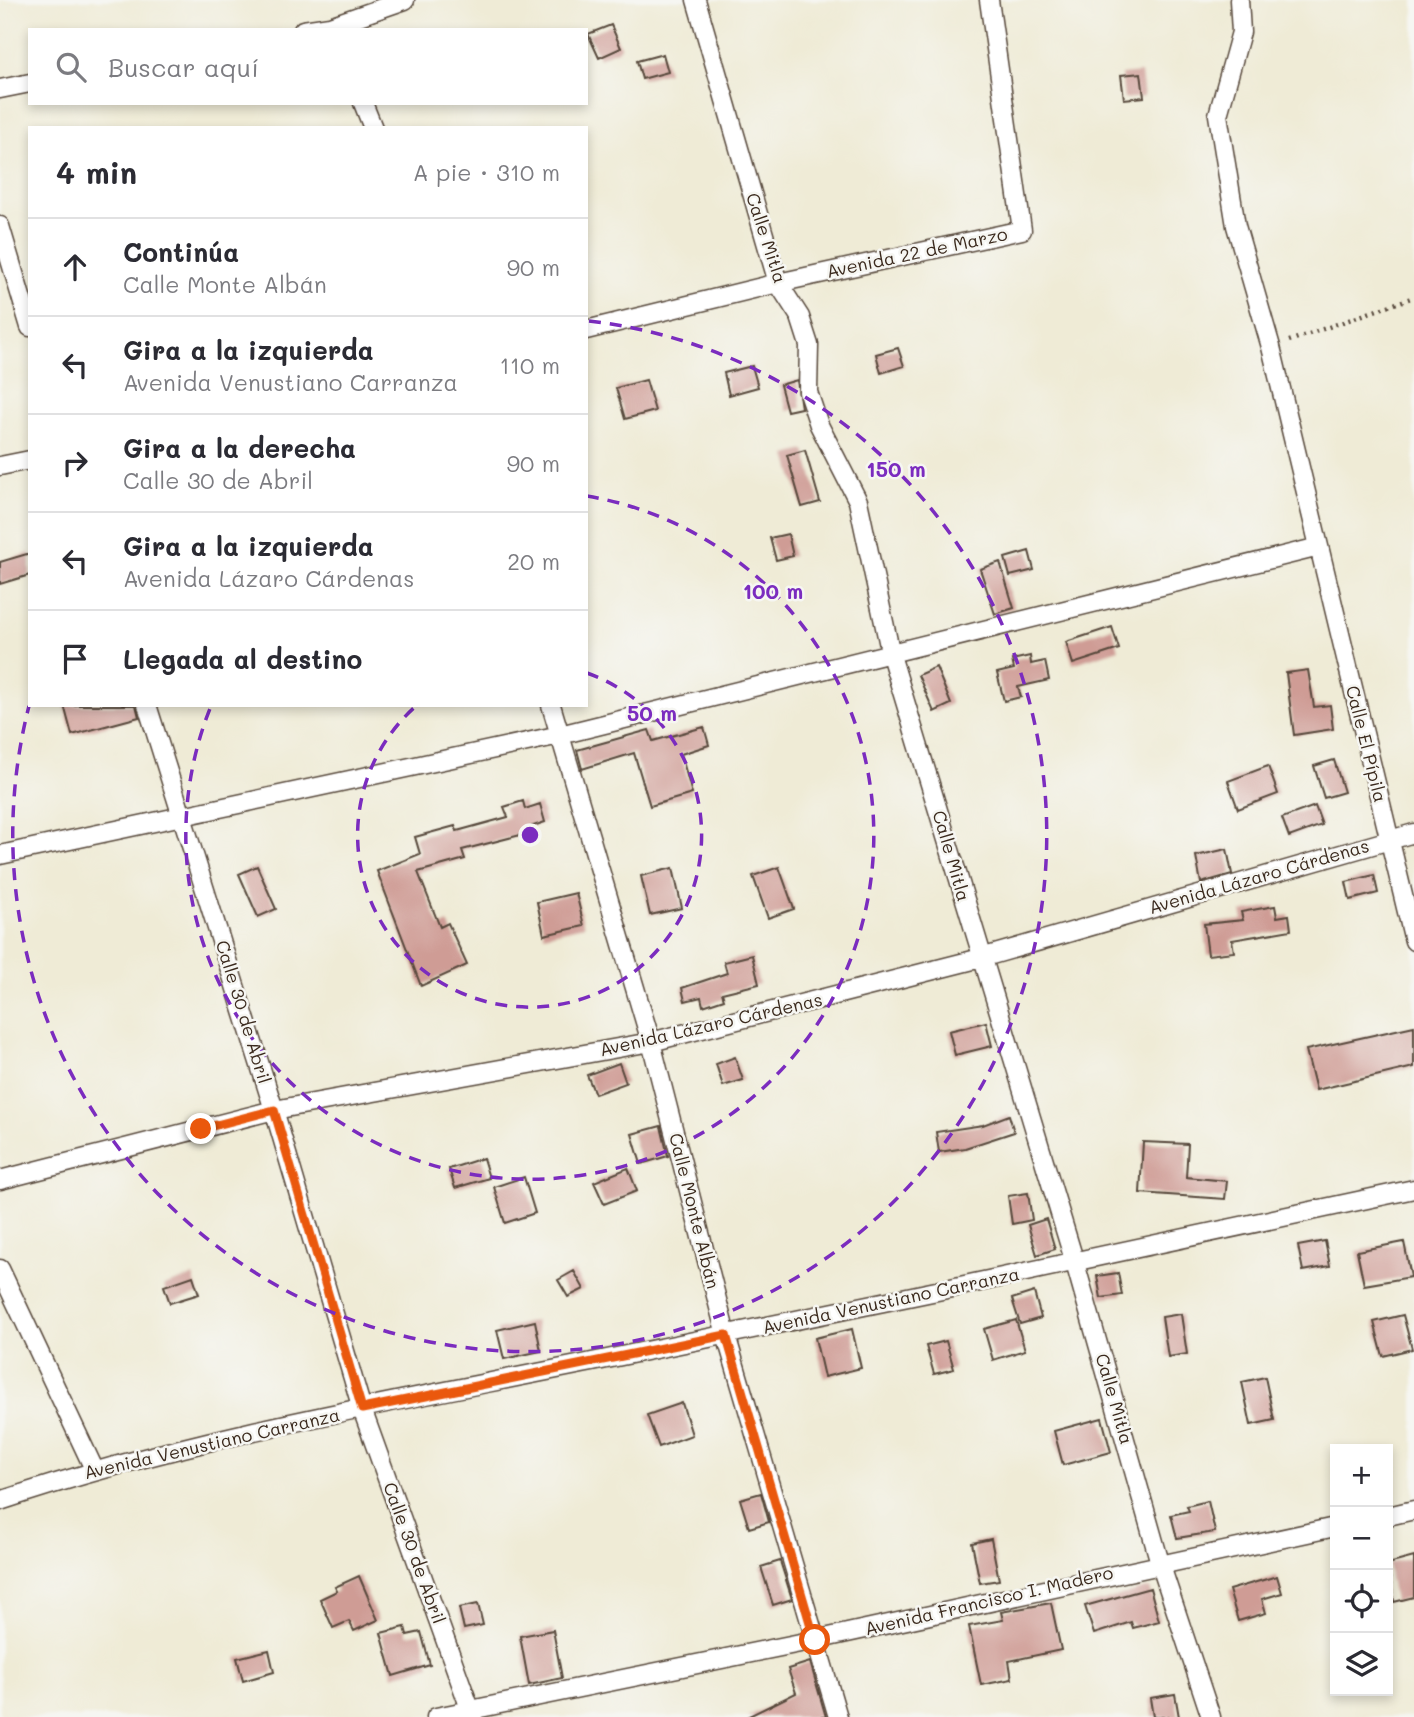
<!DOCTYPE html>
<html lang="es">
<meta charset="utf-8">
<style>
:root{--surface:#fff;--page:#f2f2f3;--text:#2b2b33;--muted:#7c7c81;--line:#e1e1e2}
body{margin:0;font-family:Mali,sans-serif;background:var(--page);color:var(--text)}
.controls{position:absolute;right:21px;bottom:21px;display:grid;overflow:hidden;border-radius:0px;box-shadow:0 4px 10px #0003}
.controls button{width:63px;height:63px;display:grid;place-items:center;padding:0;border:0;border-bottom:2px solid var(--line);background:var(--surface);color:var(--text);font:35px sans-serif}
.stop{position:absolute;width:21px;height:21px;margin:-16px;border:5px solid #ea580c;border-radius:50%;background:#fff}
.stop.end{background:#ea580c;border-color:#fff;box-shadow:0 2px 7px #0008}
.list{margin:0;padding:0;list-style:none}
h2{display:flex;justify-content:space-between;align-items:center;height:91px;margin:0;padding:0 28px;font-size:30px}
h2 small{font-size:23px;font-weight:400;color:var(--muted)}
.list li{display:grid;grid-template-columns:46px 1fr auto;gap:21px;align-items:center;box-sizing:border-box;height:98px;padding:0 28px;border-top:2px solid var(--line)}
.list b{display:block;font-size:26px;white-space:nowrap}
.list p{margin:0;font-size:23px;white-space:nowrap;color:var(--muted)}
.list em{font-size:23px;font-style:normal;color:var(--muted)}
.icon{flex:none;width:38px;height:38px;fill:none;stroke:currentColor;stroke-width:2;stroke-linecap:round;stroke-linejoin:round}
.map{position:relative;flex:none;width:1414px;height:1717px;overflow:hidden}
.search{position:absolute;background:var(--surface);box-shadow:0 4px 10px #0003;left:28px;top:28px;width:560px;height:77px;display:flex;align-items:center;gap:18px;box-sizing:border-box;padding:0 24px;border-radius:0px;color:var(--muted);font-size:26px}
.panel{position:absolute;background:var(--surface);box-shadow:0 4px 10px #0003;left:28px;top:126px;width:560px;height:581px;border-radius:0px}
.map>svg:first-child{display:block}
.building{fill:#cf9c95}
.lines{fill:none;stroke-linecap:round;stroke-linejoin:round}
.street-casing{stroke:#56473a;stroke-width:21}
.path{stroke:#56473a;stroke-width:4.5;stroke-dasharray:2 5;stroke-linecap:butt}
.street{stroke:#fff;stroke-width:18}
.route{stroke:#ea580c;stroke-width:9}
.ring{fill:none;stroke:#7b2cbf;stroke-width:3.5;stroke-dasharray:12 9}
.labels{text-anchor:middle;stroke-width:5;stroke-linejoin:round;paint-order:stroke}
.street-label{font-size:18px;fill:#3b2a1e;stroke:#f6f6f2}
.centre{fill:#7b2cbf;stroke:#f6f6f2;stroke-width:3.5}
.ring-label{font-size:21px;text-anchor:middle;font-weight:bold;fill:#7b2cbf;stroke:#f6f6f2;stroke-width:5;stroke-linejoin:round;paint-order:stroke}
</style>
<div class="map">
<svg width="1414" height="1717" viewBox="0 0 1414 1717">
<rect width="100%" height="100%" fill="#f6f6f2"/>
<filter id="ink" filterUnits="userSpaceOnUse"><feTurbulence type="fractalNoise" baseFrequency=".0143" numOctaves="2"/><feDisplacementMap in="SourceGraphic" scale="14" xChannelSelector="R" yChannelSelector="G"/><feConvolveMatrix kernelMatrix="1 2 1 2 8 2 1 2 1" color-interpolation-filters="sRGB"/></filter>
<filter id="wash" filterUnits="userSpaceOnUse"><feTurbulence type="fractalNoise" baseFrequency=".00686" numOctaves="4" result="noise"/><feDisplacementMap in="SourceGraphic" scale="28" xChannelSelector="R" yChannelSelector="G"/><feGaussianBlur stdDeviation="1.57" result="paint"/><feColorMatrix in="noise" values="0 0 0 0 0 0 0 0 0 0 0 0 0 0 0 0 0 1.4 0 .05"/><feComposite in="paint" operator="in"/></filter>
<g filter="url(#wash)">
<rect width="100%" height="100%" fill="#efebd6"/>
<g id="blocks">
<path class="building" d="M611,25l10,23 -22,10 -11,-24z
M663,54l5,18 -26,7 -5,-18z
M1141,73l3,24 -20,2 -3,-24z
M898,348l6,18 -23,7 -5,-19z
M752,366l6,21 -29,8 -5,-22z
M646,380l9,31 -30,8 -9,-31z
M797,380l4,28 -14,3 -7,-26z
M805,450l15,52 -18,5 -15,-52z
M788,534l5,22 -17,4 -6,-22z
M1029,551l5,19 -24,6 -5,-18z
M30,553v22l-30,9v-22z
M1000,562l14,46 -19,6 -15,-45z
M1112,627l7,22 -46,15 -7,-22z
M1030,656l1,8 14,-3 4,19 -31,7 3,10 -17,4 -7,-28 17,-4 -2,-9z
M936,667l15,37 -17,8 -16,-37z
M1308,670l6,37 16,-2 3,24 -39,6 -8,-62z
M64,705h72l3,12 -67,18z
M704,727l5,18 -28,9 11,40 -42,12 -16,-53 -52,16 -5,-19 72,-20 4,11z
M1334,760l10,32 -20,6 -10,-32z
M1268,766l10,28 -40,15 -10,-28z
M523,801l2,8 15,-5 5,18 -15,5 2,5 -70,18 3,9 -47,13 22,55 8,-4 19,42 -46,21 -44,-115 43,-17 -5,-17 40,-11 2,5 51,-14 -4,-10z
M1315,806l7,19 -33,12 -7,-19z
M1227,849l5,25 -31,9 -5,-27z
M257,866l19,43 -18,8 -19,-43z
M779,867l15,42 -26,9 -15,-42z
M673,868l9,40 -32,7 -9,-39z
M1374,875l4,18 -28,7 -4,-18z
M576,893l8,33 -40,9 -7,-33z
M1275,906l2,11 12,-2 2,15 -59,10 2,12 -26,3 -4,-31 39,-4 -2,-8z
M752,955l7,29 -37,9 2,6 -21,7 -2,-9 -16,4 -3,-13 45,-15 -3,-11z
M986,1022l6,24 -37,9 -6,-24z
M1414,1026v41l-98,23 -10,-40z
M735,1057l8,23 -20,6 -7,-22z
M619,1063l7,20 -31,11 -8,-19z
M1009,1115l5,17 -49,16 -26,4 -3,-20 47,-7z
M661,1126l7,30 -27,8 -9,-30z
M1143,1142l45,2 -2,33 41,4 -2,18 -85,-6z
M483,1158l6,20 -34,10 -6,-19z
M628,1168l9,23 -33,13 -10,-22z
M524,1177l11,36 -30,10 -11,-36z
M1028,1193l4,27 -20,4 -4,-28z
M1046,1219l9,30 -18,6 -9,-30z
M1325,1241l5,25 -27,5 -5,-25z
M1404,1242l7,35 -47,8 -7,-34z
M574,1271l10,18 -16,8 -10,-17z
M1118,1273l4,22 -21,3 -4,-22z
M193,1276l6,18 -29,9 -6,-17z
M1034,1292l7,26 -21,6 -8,-25z
M1181,1314l6,40 -19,3 -6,-40z
M1403,1315l9,34 -29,7 -9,-34z
M1016,1320l9,30 -32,10 -9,-31z
M535,1321l6,30 -37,8 -7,-29z
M852,1329l9,39 -37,9 -9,-39z
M946,1341l8,28 -20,5 -8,-28z
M1265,1377l9,43 -23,5 -9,-43z
M682,1403l10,32 -33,12 -12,-32z
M1102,1418l9,34 -48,13 -9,-34z
M761,1493l8,29 -20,6 -9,-29z
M1208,1501l7,31 -38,6 -6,-23 18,-4 -2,-5z
M991,1539l8,41 -19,3 -8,-40z
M1414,1557v40l-20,5 -6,-38z
M780,1561l12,38 -19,6 -12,-38z
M359,1576l19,44 -24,11 -5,-10 -16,7 -13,-29 17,-8 -2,-4z
M1277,1576l5,17 -20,6 4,14 -28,8 -9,-31z
M1150,1588l9,33 -26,7 -2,-6 -37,12 -9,-28z
M1051,1603l10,47 -52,11 3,18 -31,6 -12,-59 34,-6 -2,-8z
M478,1604l5,21 -19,4 -5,-21z
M405,1627l2,8 14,-3 9,33 -37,11 -12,-43z
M553,1630l9,48 -33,7 -9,-49z
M269,1650l5,22 -31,9 -6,-23z
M810,1662l16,55h-79l49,-24 -8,-24z
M1175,1694l4,23h-26l-3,-19z"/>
</g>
</g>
<g filter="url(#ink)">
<use href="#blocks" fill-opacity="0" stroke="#56473a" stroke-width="2"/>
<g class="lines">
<g class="street-casing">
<path id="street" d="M696,0l82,283 22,34 9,28 -1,47 11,33 39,76 33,154 184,608 85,300 51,154
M1239,0l2,32 -23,83 18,111 35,121 143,594
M303,30l27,-4 75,-26
M0,89l30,-6
M363,103l10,25
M0,226l30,101
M586,330l192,-47 244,-53 -33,-230
M0,466l30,-6
M147,705l127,405 88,299 111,308
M551,705l100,337 75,293 112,382
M0,855l560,-120 759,-188
M0,1180l274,-70 377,-68 330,-84 433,-125
M0,1269l94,200
M0,1501c195,-66 401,-100 602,-141 271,-55 542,-112 812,-171
M1388,1516l26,-6
M436,1717l379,-77 520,-113"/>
</g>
<path class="path" d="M1289,341l125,-44"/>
<use href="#street" class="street"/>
</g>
</g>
<g class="lines" filter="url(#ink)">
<path class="route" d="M201,1129l73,-19 88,299 364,-74 89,305"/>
</g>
<g class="ring">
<path d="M587 673A172 172 0 1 1 416 706"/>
<path d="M587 496A344 344 0 1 1 211 706"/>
<path d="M589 321A517 517 0 1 1 29 706"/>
</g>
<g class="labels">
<g class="street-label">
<text transform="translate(766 238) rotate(72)" y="6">Calle Mitla</text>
<text transform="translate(917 253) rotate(-12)" y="6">Avenida 22 de Marzo</text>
<text transform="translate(1366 744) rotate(76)" y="6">Calle El Pípila</text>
<text transform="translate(951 856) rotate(74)" y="6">Calle Mitla</text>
<text transform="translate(1259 877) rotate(-16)" y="6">Avenida Lázaro Cárdenas</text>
<text transform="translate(243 1012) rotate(73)" y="6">Calle 30 de Abril</text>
<text transform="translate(711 1025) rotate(-13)" y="6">Avenida Lázaro Cárdenas</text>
<text transform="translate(694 1211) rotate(76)" y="6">Calle Monte Albán</text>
<text transform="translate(891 1301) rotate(-12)" y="6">Avenida Venustiano Carranza</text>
<text transform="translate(1114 1399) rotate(74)" y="6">Calle Mitla</text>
<text transform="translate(212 1444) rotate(-13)" y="6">Avenida Venustiano Carranza</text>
<text transform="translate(414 1553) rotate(70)" y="6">Calle 30 de Abril</text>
<text transform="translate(989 1601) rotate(-13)" y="6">Avenida Francisco I. Madero</text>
</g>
</g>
<circle cx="530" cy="835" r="10" class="centre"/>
<g class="ring-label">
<text x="896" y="477">150 m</text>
<text x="773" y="599">100 m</text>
<text x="652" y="721">50 m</text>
</g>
</svg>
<div class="controls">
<button>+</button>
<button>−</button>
<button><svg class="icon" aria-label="locate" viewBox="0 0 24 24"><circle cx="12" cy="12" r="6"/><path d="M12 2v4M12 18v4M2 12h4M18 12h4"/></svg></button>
<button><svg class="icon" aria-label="layers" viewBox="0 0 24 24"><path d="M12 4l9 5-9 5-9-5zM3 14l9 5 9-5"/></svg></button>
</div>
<div class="stop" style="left:815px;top:1640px"></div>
<div class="stop end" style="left:201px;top:1129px"></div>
<div class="search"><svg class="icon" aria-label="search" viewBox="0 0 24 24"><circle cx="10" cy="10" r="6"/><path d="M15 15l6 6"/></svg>Buscar aquí</div>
<section class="panel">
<h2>4 min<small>A pie · 310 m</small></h2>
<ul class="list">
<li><svg class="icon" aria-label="ahead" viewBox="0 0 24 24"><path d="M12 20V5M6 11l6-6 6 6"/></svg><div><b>Continúa</b><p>Calle Monte Albán</p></div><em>90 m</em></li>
<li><svg class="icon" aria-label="left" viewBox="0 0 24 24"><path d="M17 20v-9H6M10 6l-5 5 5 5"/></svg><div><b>Gira a la izquierda</b><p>Avenida Venustiano Carranza</p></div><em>110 m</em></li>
<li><svg class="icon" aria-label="right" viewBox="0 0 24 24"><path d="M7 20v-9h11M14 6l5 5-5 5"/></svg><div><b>Gira a la derecha</b><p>Calle 30 de Abril</p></div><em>90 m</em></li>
<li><svg class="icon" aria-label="left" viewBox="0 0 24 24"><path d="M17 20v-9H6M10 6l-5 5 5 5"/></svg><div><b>Gira a la izquierda</b><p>Avenida Lázaro Cárdenas</p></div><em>20 m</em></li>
<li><svg class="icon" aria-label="arrive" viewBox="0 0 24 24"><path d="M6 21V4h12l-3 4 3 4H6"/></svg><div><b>Llegada al destino</b></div></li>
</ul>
</section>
</div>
